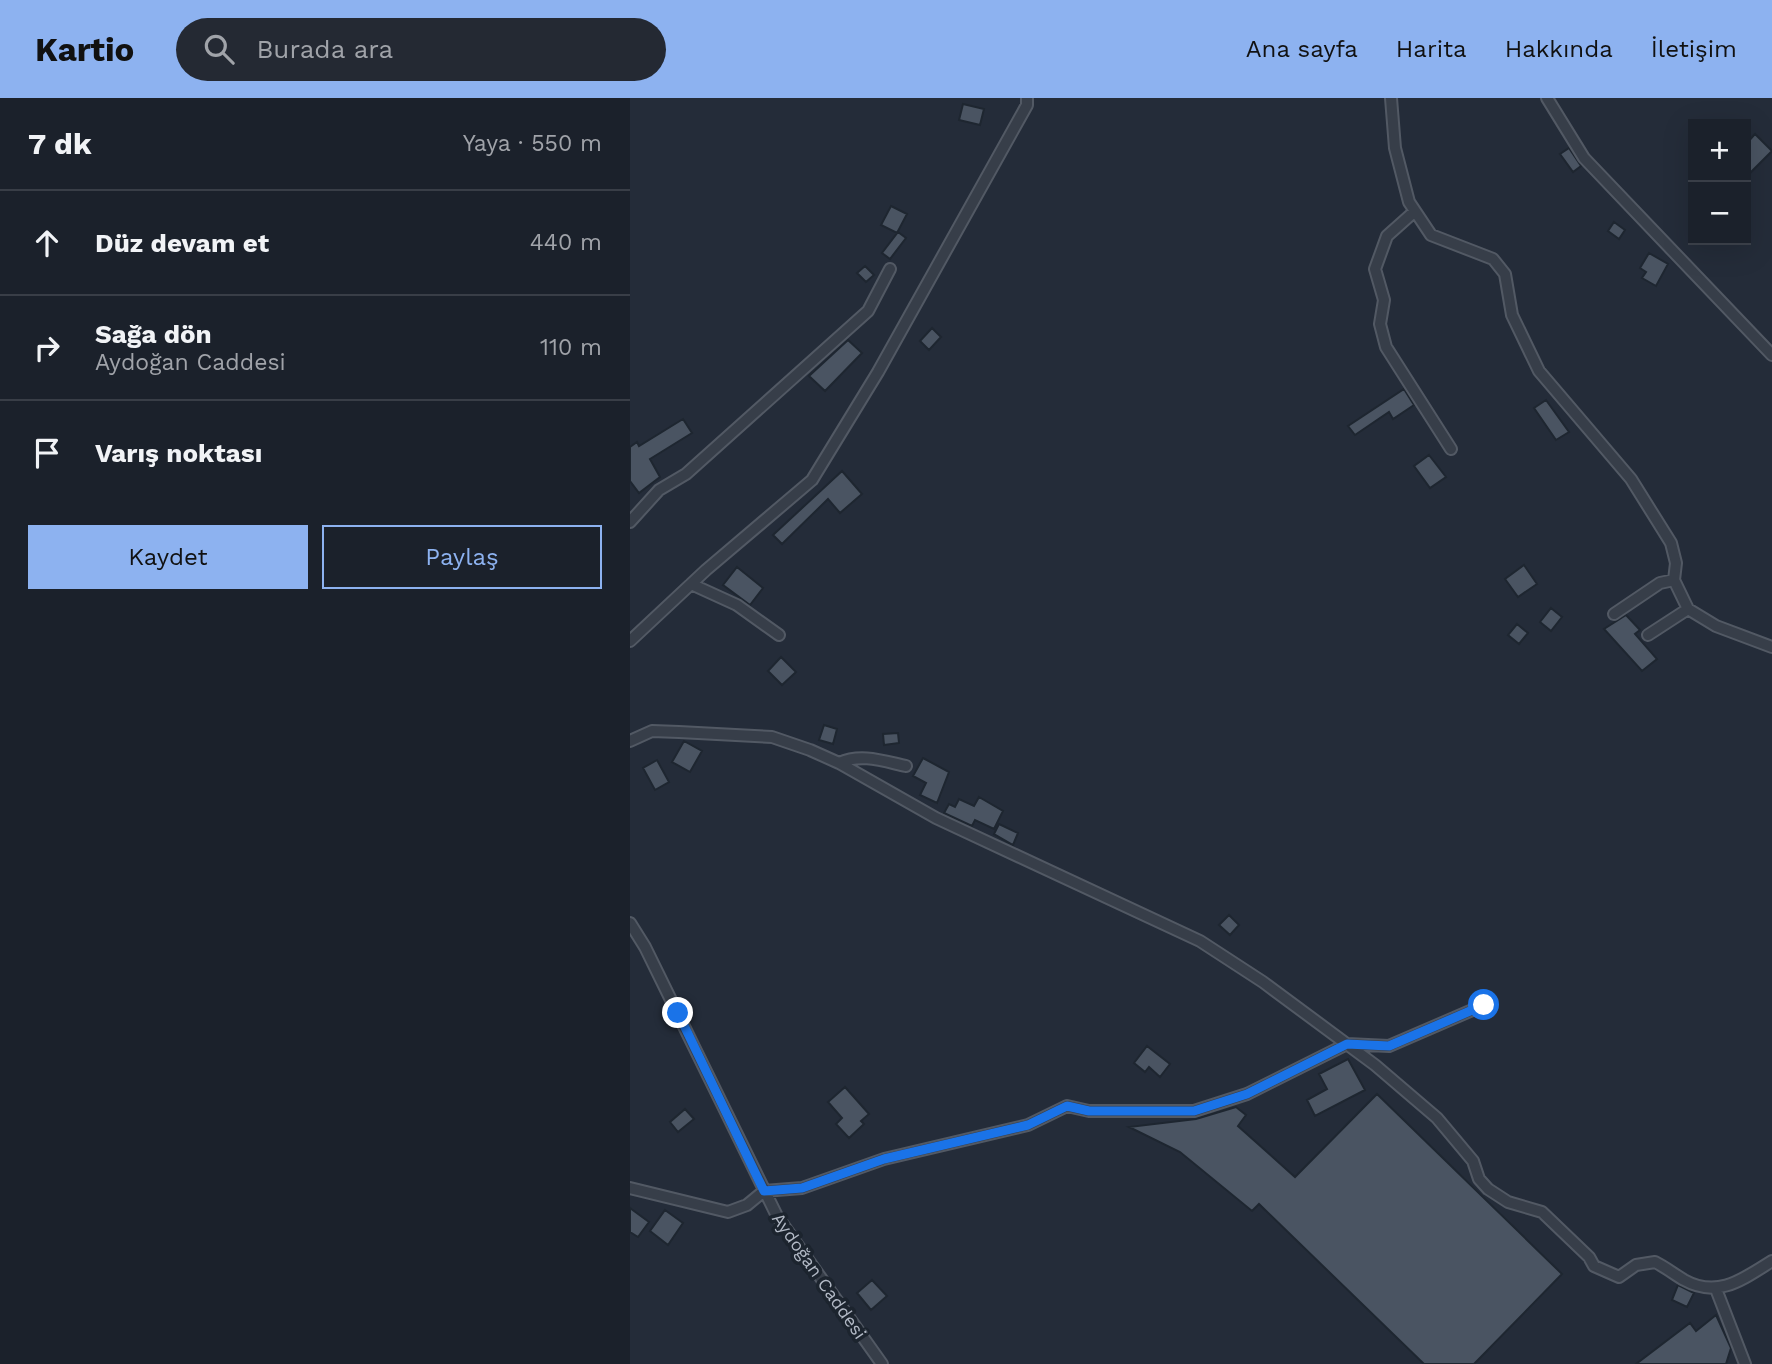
<!DOCTYPE html>
<html lang="tr">
<meta charset="utf-8">
<style>
:root{--surface:#1b212b;--page:#242933;--text:#f1f3f6;--muted:#a0a3a9;--line:#393e47;--accent:#8db2f0}
body{margin:0;font-family:"Work Sans",sans-serif;background:var(--page);color:var(--text)}
.controls{position:absolute;right:21px;top:21px;display:grid;overflow:hidden;border-radius:0px;box-shadow:0 7px 28px #0002}
.controls button{width:63px;height:63px;display:grid;place-items:center;padding:0;border:0;border-bottom:2px solid var(--line);background:var(--surface);color:var(--text);font:35px sans-serif}
.stop{position:absolute;width:21px;height:21px;margin:-16px;border:5px solid #1a73e8;border-radius:50%;background:#fff}
.stop.end{background:#1a73e8;border-color:#fff;box-shadow:0 2px 7px #0008}
.list{margin:0;padding:0;list-style:none}
h2{display:flex;justify-content:space-between;align-items:center;height:91px;margin:0;padding:0 28px;font-size:30px}
h2 small{font-size:23px;font-weight:400;color:var(--muted)}
.list li{display:grid;grid-template-columns:46px 1fr auto;gap:21px;align-items:center;box-sizing:border-box;height:105px;padding:0 28px;border-top:2px solid var(--line)}
.list b{display:block;font-size:26px;white-space:nowrap}
.list p{margin:0;font-size:23px;white-space:nowrap;color:var(--muted)}
.list em{font-size:23px;font-style:normal;color:var(--muted)}
.actions{display:flex;gap:14px;padding:21px 28px}
.actions a{flex:1;padding:16px 0;border:2px solid var(--accent);border-radius:0px;text-align:center;font-size:24px;color:var(--accent)}
.actions .main{background:var(--accent);color:#111}
.icon{flex:none;width:38px;height:38px;fill:none;stroke:currentColor;stroke-width:2;stroke-linecap:round;stroke-linejoin:round}
.map{position:relative;flex:none;width:1142px;height:1266px;overflow:hidden}
header{display:flex;align-items:center;gap:42px;box-sizing:border-box;height:98px;padding:0 35px;background:var(--accent);color:#111}
header strong{font-size:33px}
nav{display:flex;gap:38px;margin-inline-start:auto;font-size:24px}
.search{width:490px;height:63px;background:var(--page);display:flex;align-items:center;gap:18px;box-sizing:border-box;padding:0 24px;border-radius:38px;color:var(--muted);font-size:26px}
main{display:flex}
aside{flex:1;background:var(--surface)}
.map>svg:first-child{display:block}
.building{fill:#4a5462;stroke:#1e2630;stroke-width:2}
.lines{fill:none;stroke-linecap:round;stroke-linejoin:round}
.minor-casing{stroke:#525964;stroke-width:14}
.minor{stroke:#373e49;stroke-width:10}
.route{stroke:#1a73e8;stroke-width:9}
.labels{text-anchor:middle;stroke-width:7;stroke-linejoin:round;paint-order:stroke}
.street-label{font-size:18px;fill:#b2b9c5;stroke:#1c242e}
</style>
<header>
<strong>Kartio</strong>
<div class="search"><svg class="icon" aria-label="search" viewBox="0 0 24 24"><circle cx="10" cy="10" r="6"/><path d="M15 15l6 6"/></svg>Burada ara</div>
<nav><a>Ana sayfa</a><a>Harita</a><a>Hakkında</a><a>İletişim</a></nav>
</header>
<main>
<aside>
<h2>7 dk<small>Yaya · 550 m</small></h2>
<ul class="list">
<li><svg class="icon" aria-label="ahead" viewBox="0 0 24 24"><path d="M12 20V5M6 11l6-6 6 6"/></svg><div><b>Düz devam et</b></div><em>440 m</em></li>
<li><svg class="icon" aria-label="right" viewBox="0 0 24 24"><path d="M7 20v-9h11M14 6l5 5-5 5"/></svg><div><b>Sağa dön</b><p>Aydoğan Caddesi</p></div><em>110 m</em></li>
<li><svg class="icon" aria-label="arrive" viewBox="0 0 24 24"><path d="M6 21V4h12l-3 4 3 4H6"/></svg><div><b>Varış noktası</b></div></li>
</ul>
<div class="actions"><a class="main">Kaydet</a><a>Paylaş</a></div>
</aside>
<div class="map">
<svg width="1142" height="1266" viewBox="0 0 1142 1266">
<rect width="100%" height="100%" fill="#242c39"/>
<path class="building" d="M333,6l21,5 -4,16 -21,-5z
M1125,36l17,17 -26,26v-33z
M939,50l12,18 -8,6 -13,-18z
M261,108l16,8 -10,19 -16,-8z
M984,124l11,8 -6,9 -11,-8z
M268,134l8,6 -16,21 -8,-6z
M1019,155l19,11 -12,22 -14,-8 4,-6 -6,-4z
M235,168l9,9 -8,7 -9,-9z
M302,230l9,9 -12,13 -9,-9z
M218,242l14,13 -37,38 -16,-15z
M774,291l10,16 -21,14 -4,-7 -34,23 -7,-9z
M916,302l23,32 -13,8 -22,-32z
M53,321l9,14 -42,26 10,18 -21,16 -9,-12v-34l7,-5 2,4z
M799,357l17,22 -16,11 -16,-22z
M212,373l20,23 -22,19 -12,-14 -46,45 -9,-9z
M894,467l13,19 -19,13 -13,-18z
M107,469l26,21 -13,17 -27,-20z
M921,510l11,9 -11,14 -11,-9z
M996,517l14,15 -5,4 22,25 -15,12 -38,-42z
M887,526l11,9 -9,11 -11,-9z
M151,559l15,15 -14,13 -14,-14z
M194,627l13,4 -4,15 -14,-4z
M268,635l1,10 -15,2 -1,-11z
M54,643l18,10 -12,21 -18,-10z
M293,660l26,14 -12,31 -17,-8 6,-12 -13,-7z
M27,662l12,22 -14,8 -12,-22z
M349,699l24,14 -9,18 -19,-9 -3,6 -28,-13 5,-9 6,3 4,-8 15,7z
M369,726l19,9 -5,12 -19,-11z
M599,817l10,10 -9,10 -11,-10z
M517,948l23,18 -10,13 -11,-10 -4,5 -11,-9z
M718,961l17,31 -50,26 -8,-16 20,-11 -8,-15z
M215,989l24,27 -8,7 3,3 -15,14 -13,-14 6,-6 -14,-16z
M747,996l185,180 -88,90h-50l-165,-160 -7,7 -72,-59 -51,-25 67,-8 40,-12 10,8 -8,11 57,51z
M55,1011l9,10 -16,13 -8,-10z
M0,1110l19,14 -11,15 -8,-5z
M35,1112l18,13 -15,22 -18,-14z
M242,1182l15,16 -16,14 -14,-17z
M1048,1187l16,8 -7,14 -15,-7z
M1086,1217l15,33 -5,16h-90l54,-41 6,8z"/>
<g class="lines">
<g class="minor-casing">
<path id="minor" d="M761,0l4,50 14,54 22,33 62,24 12,15 7,41 27,56 92,108 40,64 5,20 -2,17 14,29 28,17 56,21
M917,0l37,60 188,197
M785,113l-28,25 -12,33 9,31 -4,24 6,23 65,102
M0,424l29,-32 27,-16 182,-163 22,-42
M61,486l46,21 42,30
M984,516l46,-31 14,-3
M1018,537l40,-26
M0,543l76,-71 106,-90 66,-108 149,-267v-7
M0,643l22,-10 27,1 93,5 38,13 29,13 97,55 264,123 63,41 112,83 62,53 36,43 6,18 9,10 20,13 34,10 47,45 5,9 25,11 17,-12 19,-3c10,5 19,12 29,18 34,19 59,-1 88,-19
M209,665c22,-10 44,-2 67,3
M0,825l15,24 132,269 105,148
M0,1090l98,24 19,-7 17,-14 38,-3 82,-29 144,-34 39,-19 22,5h105l53,-17 100,-50 42,2 95,-41
M1086,1191l29,75"/>
</g>
<use href="#minor" class="minor"/>
</g>
<g class="lines">
<path class="route" d="M48,915l86,178 38,-3 82,-29 144,-34 39,-19 22,5h105l53,-17 100,-50 42,2 95,-41"/>
</g>
<g class="labels">
<g class="street-label">
<text transform="translate(189 1178) rotate(55)" y="6">Aydoğan Caddesi</text>
</g>
</g>
</svg>
<div class="controls">
<button>+</button>
<button>−</button>
</div>
<div class="stop" style="left:854px;top:907px"></div>
<div class="stop end" style="left:48px;top:915px"></div>
</div>
</main>
